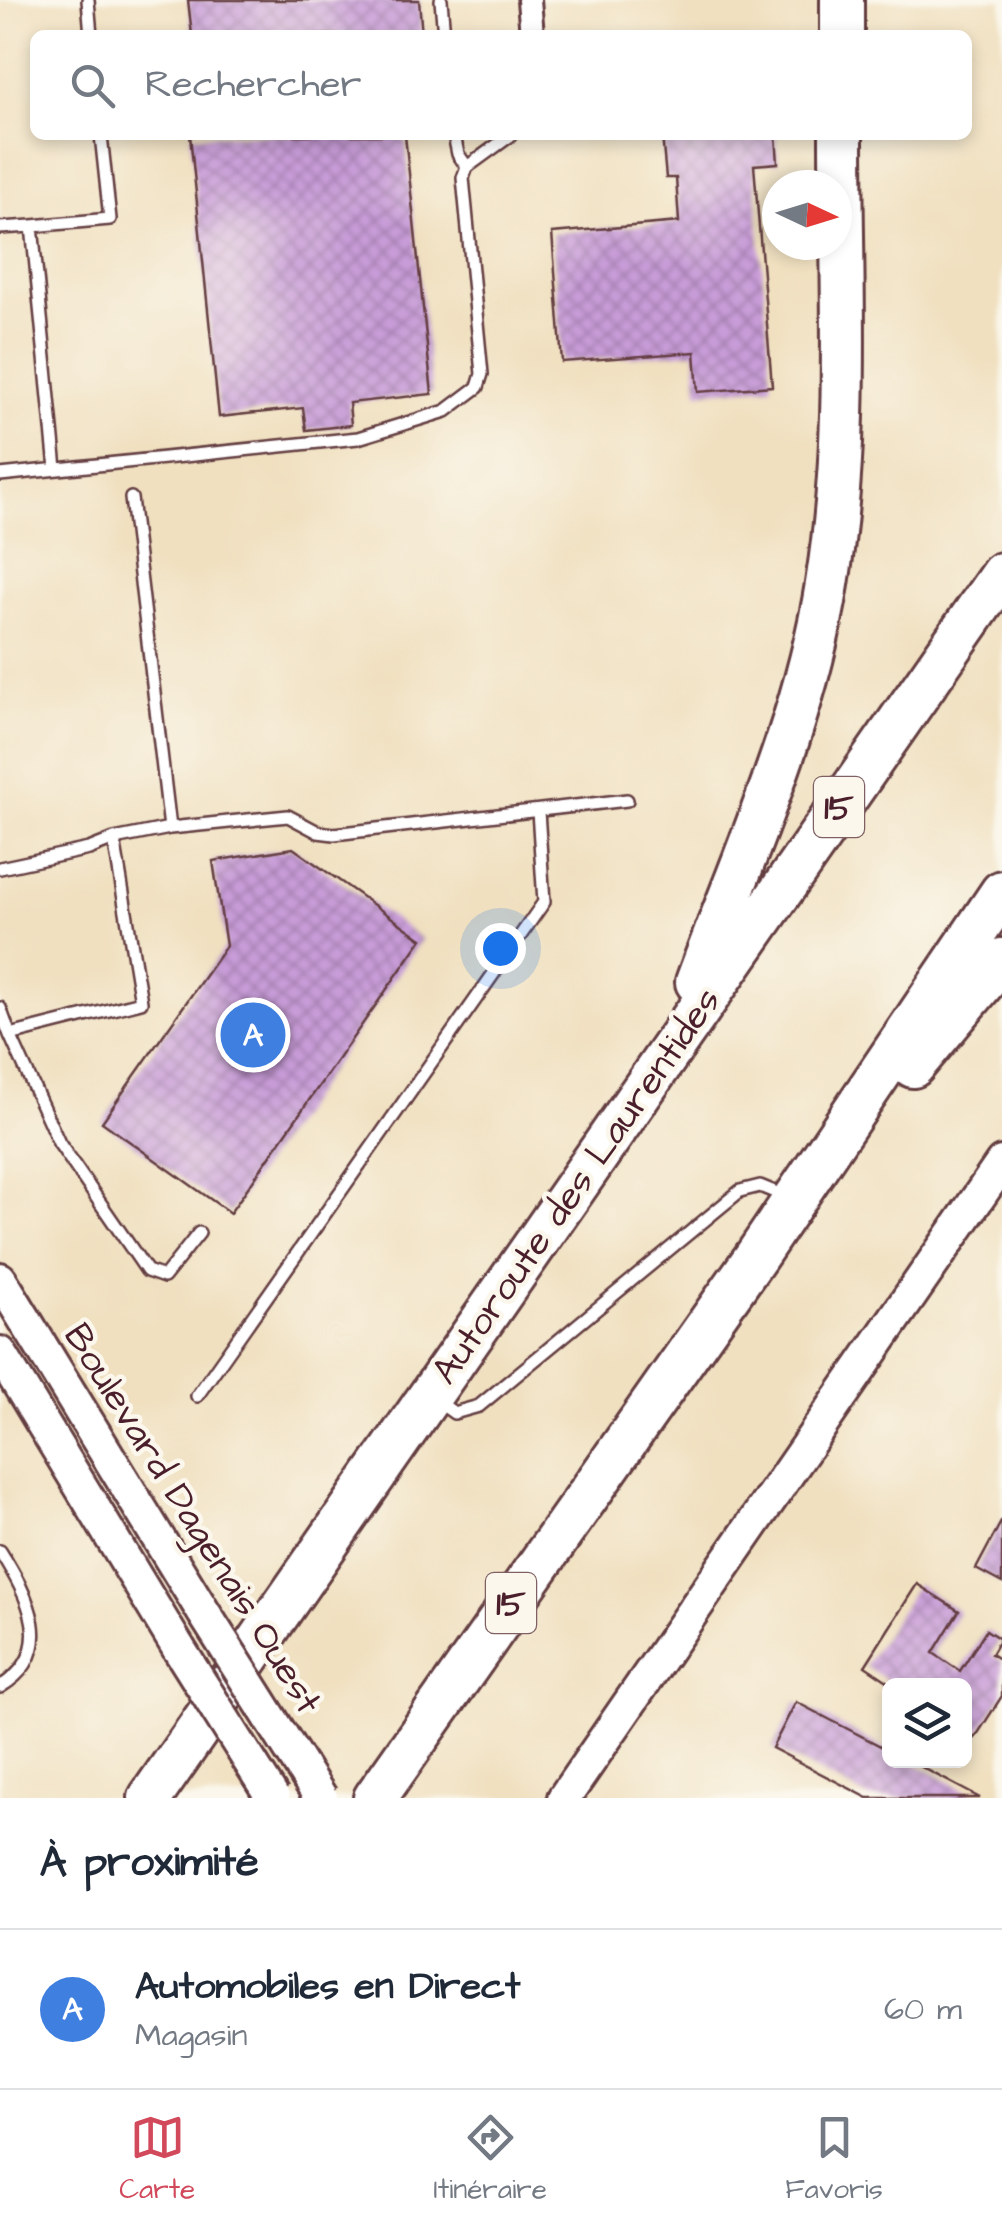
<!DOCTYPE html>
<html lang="fr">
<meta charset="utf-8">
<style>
:root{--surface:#fff;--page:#f6f6f7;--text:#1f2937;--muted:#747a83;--line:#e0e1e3;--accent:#d1495b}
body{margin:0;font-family:"Architects Daughter",sans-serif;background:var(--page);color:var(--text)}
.controls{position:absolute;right:30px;bottom:30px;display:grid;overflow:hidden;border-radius:15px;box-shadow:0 5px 15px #0003}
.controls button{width:90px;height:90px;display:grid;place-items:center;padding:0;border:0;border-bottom:2px solid var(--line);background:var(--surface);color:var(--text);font:50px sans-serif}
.compass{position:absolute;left:762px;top:170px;width:90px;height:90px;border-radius:50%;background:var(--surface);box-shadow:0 5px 15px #0003;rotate:94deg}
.you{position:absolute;left:500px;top:948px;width:35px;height:35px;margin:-25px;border:8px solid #fff;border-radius:50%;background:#1a73e8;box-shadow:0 0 0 15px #1a73e833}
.badge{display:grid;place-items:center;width:65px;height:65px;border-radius:50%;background:var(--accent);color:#fff;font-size:32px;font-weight:700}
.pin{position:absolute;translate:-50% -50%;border:5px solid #fff;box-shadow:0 2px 10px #0006}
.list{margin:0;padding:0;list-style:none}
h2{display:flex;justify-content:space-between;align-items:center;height:130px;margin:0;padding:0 40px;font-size:42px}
h2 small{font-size:32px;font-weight:400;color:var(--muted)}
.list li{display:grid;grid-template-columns:65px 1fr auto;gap:30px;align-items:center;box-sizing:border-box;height:160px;padding:0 40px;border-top:2px solid var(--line)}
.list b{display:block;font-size:38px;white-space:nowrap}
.list p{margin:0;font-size:32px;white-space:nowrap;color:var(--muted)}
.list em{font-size:32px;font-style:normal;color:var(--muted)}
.icon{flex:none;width:55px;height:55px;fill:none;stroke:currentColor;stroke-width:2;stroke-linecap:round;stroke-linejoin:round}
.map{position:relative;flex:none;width:1002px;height:1798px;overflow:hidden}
.search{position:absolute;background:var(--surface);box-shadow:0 5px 15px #0003;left:30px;right:30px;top:30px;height:110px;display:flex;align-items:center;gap:25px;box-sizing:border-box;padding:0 35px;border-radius:15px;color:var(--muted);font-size:38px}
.sheet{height:290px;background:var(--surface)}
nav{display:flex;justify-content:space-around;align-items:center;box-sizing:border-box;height:140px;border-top:2px solid var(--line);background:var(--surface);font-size:28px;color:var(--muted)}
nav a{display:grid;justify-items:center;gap:5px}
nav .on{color:var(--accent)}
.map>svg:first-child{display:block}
.building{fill:url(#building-cross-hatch)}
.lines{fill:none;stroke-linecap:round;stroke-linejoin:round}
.service-casing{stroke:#633c41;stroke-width:16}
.minor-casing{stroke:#633c41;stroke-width:28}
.secondary-casing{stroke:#633c41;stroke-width:38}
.motorway-casing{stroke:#633c41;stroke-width:48}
.service{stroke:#fff;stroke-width:11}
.minor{stroke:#fff;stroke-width:22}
.secondary{stroke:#fff;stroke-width:32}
.motorway{stroke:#fff;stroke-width:42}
.secondary-bridge-casing{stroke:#633c41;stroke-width:38;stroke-linecap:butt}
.secondary-bridge{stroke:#fff;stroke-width:32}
.labels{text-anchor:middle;stroke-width:9;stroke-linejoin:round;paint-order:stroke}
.shield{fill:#fbf7ec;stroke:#7f6065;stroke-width:2.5}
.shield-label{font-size:35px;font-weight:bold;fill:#4a1f2b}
.street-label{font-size:38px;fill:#4a1f2b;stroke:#fbf7ec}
</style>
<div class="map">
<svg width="1002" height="1798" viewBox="0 0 1002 1798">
<defs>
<pattern id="building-cross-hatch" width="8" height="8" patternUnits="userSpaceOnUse" patternTransform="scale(2.5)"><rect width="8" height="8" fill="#c89cd8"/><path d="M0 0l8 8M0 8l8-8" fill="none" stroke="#a47faf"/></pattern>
</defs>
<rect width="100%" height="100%" fill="#fbf7ec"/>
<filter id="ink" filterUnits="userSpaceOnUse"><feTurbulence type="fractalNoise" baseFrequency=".01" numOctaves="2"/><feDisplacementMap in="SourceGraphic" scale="20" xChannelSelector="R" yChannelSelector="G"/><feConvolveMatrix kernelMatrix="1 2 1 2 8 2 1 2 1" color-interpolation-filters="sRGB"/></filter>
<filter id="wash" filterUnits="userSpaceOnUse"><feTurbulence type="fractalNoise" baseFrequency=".0048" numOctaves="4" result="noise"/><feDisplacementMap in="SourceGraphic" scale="40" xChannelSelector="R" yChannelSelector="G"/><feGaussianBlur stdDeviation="2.25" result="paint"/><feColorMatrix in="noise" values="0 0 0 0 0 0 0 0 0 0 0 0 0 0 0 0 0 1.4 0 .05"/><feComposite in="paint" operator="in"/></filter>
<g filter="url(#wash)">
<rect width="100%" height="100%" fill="#f0e0c0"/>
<g id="blocks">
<path class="building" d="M188,0h231l3,35h-230z
M190,135h215l27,259 -83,9 2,22 -45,5 -3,-22 -84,9z
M662,135h114l2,28 -24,2 18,221 -74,6 -3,-40 -133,10 -10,-129 127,-11 -3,-44h-10z
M293,848l129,91 -192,274 -128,-91 124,-176 -13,-85z
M1002,1520v63l-26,-14z
M917,1584l42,27 -26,42 27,18 26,-41 14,9 -9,15 11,7v35l-27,42 -11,-7v-45h-69l-30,-20z
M796,1702l94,49v9h18l72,38h-112l-96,-50z"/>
</g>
</g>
<g filter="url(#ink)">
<use href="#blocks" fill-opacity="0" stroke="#633c41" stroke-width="2.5"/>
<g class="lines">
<g class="service-casing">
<path id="service" d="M88,0l3,35
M441,0l3,35
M454,135l4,19 9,13
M32,226l78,-7 -9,-84
M0,228l32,-2 24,243
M0,475l358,-37 88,-27 32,-24 4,-13 -19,-196 4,-11 44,-32
M170,828l118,-12 30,16 16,2 293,-34
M114,839l56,-11 -39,-330
M0,868l89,-19 25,-10 27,163 -131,33 -10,-27
M10,1035l49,108 88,128 17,6 35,-44
M197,1396l347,-494 -6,-91
M436,1400l18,13 25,-7 261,-215 20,-5 27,11
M0,1551c28,45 59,101 0,136"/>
</g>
<g class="minor-casing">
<path id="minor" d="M529,0l3,35"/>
</g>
<g class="secondary-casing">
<path id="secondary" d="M0,1279l204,334
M0,1353l179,296
M564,1798l438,-635"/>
</g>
<g class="motorway-casing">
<path id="motorway" d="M842,35v-35
M697,982c48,-129 108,-260 130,-398 24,-147 14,-300 14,-449
M913,1066l89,-106
M150,1798l852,-1224
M375,1798l382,-543 245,-363"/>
</g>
<use href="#service" class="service"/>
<use href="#minor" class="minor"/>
<use href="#secondary" class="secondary"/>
<use href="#motorway" class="motorway"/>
<g class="secondary-bridge-casing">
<path id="secondary-bridge" d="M204,1613l117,185
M179,1649l94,149"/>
</g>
<use href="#secondary-bridge" class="secondary-bridge"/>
</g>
</g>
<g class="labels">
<g class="shield">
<rect x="814" y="777" width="50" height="60" rx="8"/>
<rect x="486" y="1573" width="50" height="60" rx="8"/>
</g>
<g class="shield-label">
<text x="839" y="819">15</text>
<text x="511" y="1615">15</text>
</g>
<g class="street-label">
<text transform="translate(575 1185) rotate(-55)" y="13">Autoroute des Laurentides</text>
<text transform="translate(194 1518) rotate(58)" y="13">Boulevard Dagenais Ouest</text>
</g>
</g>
</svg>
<div class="controls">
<button><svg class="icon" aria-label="layers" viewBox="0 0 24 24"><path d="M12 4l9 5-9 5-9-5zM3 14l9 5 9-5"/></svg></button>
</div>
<svg class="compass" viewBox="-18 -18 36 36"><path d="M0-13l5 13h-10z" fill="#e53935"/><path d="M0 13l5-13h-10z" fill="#747a83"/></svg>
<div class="you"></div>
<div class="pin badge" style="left:253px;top:1035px;background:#3f7fe0">A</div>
<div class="search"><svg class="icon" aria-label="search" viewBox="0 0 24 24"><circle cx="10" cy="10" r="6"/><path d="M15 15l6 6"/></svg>Rechercher</div>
</div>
<section class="sheet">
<h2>À proximité<small></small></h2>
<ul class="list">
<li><span class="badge" style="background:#3f7fe0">A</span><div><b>Automobiles en Direct</b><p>Magasin</p></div><em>60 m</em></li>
</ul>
</section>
<nav>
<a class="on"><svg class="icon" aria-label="map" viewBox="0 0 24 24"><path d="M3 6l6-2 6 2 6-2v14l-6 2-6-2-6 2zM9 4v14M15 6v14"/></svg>Carte</a>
<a><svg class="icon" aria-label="directions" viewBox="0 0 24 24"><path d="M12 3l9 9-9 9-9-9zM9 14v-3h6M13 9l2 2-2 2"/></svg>Itinéraire</a>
<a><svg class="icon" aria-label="saved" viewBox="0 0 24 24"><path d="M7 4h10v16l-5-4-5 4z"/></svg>Favoris</a>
</nav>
